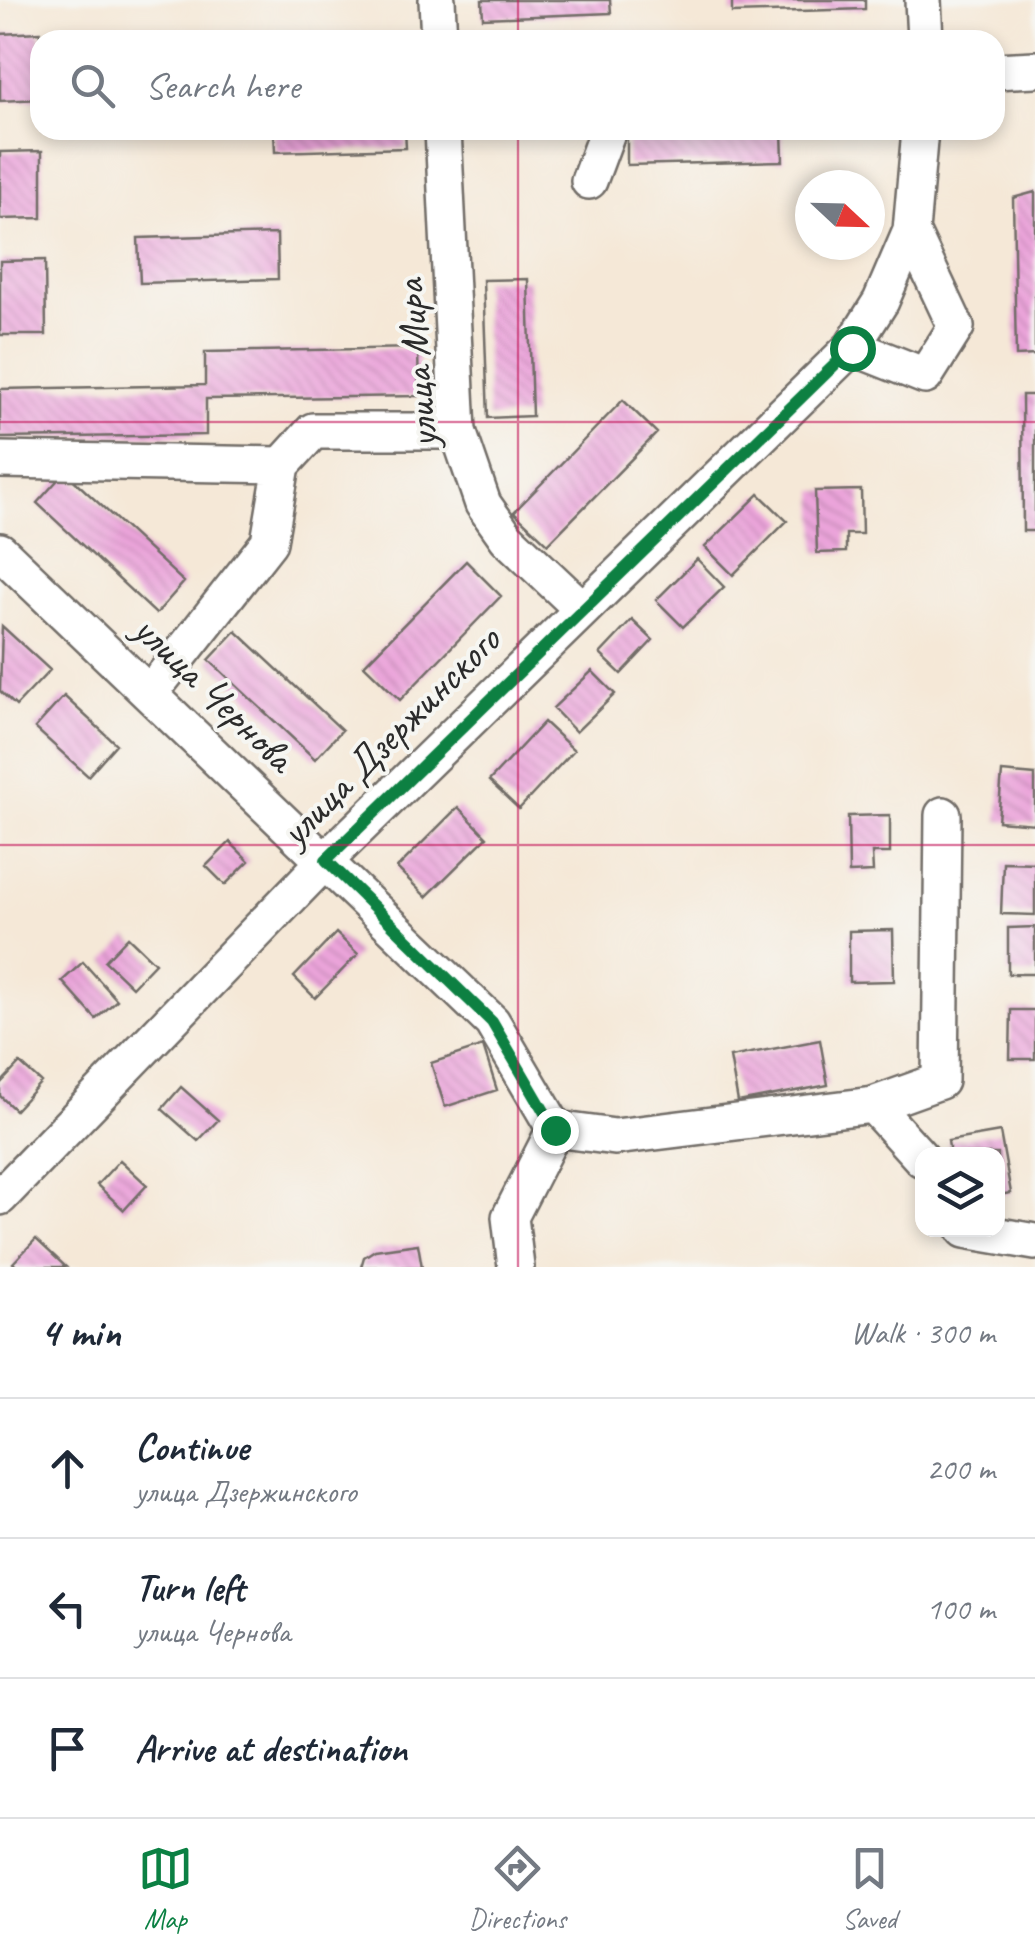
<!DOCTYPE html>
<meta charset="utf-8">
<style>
:root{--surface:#fff;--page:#f2f2f3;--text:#1f2937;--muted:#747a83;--line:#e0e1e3;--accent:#0b8043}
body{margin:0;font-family:Caveat,sans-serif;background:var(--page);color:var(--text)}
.controls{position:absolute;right:30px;bottom:30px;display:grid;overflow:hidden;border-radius:20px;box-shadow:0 5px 15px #0003}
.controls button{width:90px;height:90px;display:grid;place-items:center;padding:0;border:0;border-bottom:2px solid var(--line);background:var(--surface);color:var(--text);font:50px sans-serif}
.compass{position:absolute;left:795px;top:170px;width:90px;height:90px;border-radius:50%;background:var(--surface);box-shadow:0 5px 15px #0003;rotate:112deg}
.stop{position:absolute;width:30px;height:30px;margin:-22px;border:8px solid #0b8043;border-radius:50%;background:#fff}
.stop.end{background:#0b8043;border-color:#fff;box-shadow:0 2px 10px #0008}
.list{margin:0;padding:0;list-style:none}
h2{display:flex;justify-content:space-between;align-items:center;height:130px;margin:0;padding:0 40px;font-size:42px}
h2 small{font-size:32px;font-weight:400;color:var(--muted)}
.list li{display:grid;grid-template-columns:65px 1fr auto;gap:30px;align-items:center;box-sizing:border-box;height:140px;padding:0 40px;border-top:2px solid var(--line)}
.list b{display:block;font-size:38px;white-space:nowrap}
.list p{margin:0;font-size:32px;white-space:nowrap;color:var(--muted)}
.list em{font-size:32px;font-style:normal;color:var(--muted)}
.icon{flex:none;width:55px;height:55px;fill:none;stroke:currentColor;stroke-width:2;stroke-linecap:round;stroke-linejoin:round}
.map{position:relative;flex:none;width:1035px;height:1267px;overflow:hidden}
.search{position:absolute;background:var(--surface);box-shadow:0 5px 15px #0003;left:30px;right:30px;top:30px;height:110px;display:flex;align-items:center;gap:25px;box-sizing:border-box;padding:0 35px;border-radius:30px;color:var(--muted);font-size:38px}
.sheet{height:550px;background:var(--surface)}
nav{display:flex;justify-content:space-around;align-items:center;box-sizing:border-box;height:140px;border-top:2px solid var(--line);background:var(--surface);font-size:28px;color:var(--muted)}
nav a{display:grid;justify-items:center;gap:5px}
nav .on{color:var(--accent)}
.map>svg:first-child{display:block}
.building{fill:url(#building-back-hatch)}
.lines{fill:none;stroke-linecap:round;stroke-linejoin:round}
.minor-casing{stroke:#726d67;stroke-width:40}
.minor{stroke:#fff;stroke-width:35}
.route{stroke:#0b8043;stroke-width:12}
.grid{fill:none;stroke:#c2185b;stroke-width:2.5;stroke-opacity:0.55}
.labels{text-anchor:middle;stroke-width:8;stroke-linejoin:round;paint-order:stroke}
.street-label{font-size:42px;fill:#2b2b2b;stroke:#f6f6f2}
</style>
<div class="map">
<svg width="1035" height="1267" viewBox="0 0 1035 1267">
<defs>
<pattern id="building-back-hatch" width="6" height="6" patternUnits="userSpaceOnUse" patternTransform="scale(2.5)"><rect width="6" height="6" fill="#eba4da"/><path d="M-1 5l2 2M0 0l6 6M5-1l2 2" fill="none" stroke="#ca8dbb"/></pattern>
</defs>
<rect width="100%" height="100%" fill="#f6f6f2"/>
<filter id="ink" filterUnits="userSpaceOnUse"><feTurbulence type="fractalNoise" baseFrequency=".01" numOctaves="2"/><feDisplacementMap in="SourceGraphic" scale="20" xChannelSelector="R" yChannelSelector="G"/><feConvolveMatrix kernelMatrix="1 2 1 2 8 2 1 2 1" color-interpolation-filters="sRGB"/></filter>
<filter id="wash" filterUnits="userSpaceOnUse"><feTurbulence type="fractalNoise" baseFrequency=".0048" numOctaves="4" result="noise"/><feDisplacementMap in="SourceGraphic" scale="40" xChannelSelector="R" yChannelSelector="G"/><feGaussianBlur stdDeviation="2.25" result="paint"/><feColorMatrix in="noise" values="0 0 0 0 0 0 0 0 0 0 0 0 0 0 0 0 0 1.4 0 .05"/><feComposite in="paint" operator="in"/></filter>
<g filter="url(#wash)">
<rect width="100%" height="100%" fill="#f5e8d7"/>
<g id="blocks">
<path class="building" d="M482,0h128l1,13 -128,5z
M732,0h133v9l-133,4z
M40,32v67l-40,2v-67z
M274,130h131l1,18 -131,4z
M627,130h155l1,31 -156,4z
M42,151v67l-42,1v-67z
M1035,192v163l-19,1 -3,-158z
M277,234l1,45 -138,4 -2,-45z
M45,260l1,75h-46v-74z
M528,279l4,137 -44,2 -5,-138z
M418,348l1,48 -213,3v36l-206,3v-49l205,-4v-33z
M1022,395h13v136h-12z
M623,400l34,33 -109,111 -34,-32z
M65,472l119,110 -28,32 -119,-111z
M861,490l1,44h-16v18l-29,1 -2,-62z
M759,494l28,27 -54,54 -28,-28z
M697,559l27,28 -41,40 -27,-27z
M466,561l35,35 -101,104 -36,-35z
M632,620l21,20 -32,34 -21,-20z
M2,626l48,44 -34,36 -16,-15z
M236,631l106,99 -27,29 -106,-99z
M592,671l23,23 -39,38 -23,-24z
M64,696l52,48 -28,32 -53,-48z
M544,722l30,28 -55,59 -30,-28z
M1002,772l33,3v49l-37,-3z
M458,807l29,30 -61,60 -29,-29z
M890,815v38h-18l1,19 -24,1 -1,-57z
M230,842l19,19 -24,24 -19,-19z
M1003,862l32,1v52l-34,-1z
M1035,927v47h-27v-46z
M893,930l1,51 -45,1v-51z
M336,933l22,21 -43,44 -21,-21z
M128,937l27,26 -23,24 -27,-26z
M83,962l34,38 -21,19 -34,-38z
M1011,1010h24v49h-25z
M820,1040l8,45 -90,17 -8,-45z
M483,1046l14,44 -52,17 -14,-44z
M20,1063l21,19 -26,28 -15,-14v-12z
M181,1087l37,33 -20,21 -36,-32z
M1000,1132l11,61 -13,2v-41h-48l-2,-13z
M120,1160l27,25 -23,25 -27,-25z
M36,1239l30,28h-49l-4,-4z
M418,1244l4,23h-61l3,-10 11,-7z"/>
</g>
</g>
<g filter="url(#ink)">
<use href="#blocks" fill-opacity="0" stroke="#726d67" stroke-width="2.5"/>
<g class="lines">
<g class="minor-casing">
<path id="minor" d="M437,0l2,40
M923,0l2,40
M995,71l40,-2
M443,130l15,301 25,73 24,34 74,70
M589,181l19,-51
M852,347l73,29 31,-49 -45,-96
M0,460l282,5 31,-34h145
M0,551l492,471 63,107
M151,692l118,-150 13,-77
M873,1105l49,54
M555,1129l60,8 258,-32 67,-24 3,-266
M0,1197l326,-337 526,-513 29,-46 30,-70 9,-101
M965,1230l70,12
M516,1267l-6,-50 45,-88"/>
</g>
<use href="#minor" class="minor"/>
</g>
</g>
<g class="lines" filter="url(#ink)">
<path class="route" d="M555,1130l-63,-108 -166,-162 526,-512"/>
</g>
<path class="grid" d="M518,0v40M518,130v1137M0,422h1035M0,845h1035"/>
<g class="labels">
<g class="street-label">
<text transform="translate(415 364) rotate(-95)" y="15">улица Мира</text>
<text transform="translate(215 692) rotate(44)" y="15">улица Чернова</text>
<text transform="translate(389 735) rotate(-45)" y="15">улица Дзержинского</text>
</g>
</g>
</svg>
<div class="controls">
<button><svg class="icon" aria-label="layers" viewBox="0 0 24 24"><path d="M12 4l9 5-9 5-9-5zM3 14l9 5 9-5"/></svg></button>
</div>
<svg class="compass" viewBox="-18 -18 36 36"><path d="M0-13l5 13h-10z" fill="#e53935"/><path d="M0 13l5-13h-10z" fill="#747a83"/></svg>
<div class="stop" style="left:852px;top:348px"></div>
<div class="stop end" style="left:555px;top:1130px"></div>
<div class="search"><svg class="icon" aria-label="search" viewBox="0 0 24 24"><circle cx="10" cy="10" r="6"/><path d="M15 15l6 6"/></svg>Search here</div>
</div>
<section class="sheet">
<h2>4 min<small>Walk · 300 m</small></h2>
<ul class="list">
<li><svg class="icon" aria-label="ahead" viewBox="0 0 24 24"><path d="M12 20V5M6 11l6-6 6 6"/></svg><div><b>Continue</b><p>улица Дзержинского</p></div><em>200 m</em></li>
<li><svg class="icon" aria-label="left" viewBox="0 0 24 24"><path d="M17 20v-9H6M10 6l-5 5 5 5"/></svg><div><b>Turn left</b><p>улица Чернова</p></div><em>100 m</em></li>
<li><svg class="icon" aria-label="arrive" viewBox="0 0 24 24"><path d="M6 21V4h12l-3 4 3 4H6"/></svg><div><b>Arrive at destination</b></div></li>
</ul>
</section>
<nav>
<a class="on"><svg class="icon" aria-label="map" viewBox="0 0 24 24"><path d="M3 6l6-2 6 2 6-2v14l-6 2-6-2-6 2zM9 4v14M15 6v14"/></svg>Map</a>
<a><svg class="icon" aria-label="directions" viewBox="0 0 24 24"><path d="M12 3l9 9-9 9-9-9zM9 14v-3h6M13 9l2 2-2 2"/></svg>Directions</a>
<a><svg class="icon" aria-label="saved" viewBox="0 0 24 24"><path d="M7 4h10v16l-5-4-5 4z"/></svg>Saved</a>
</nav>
